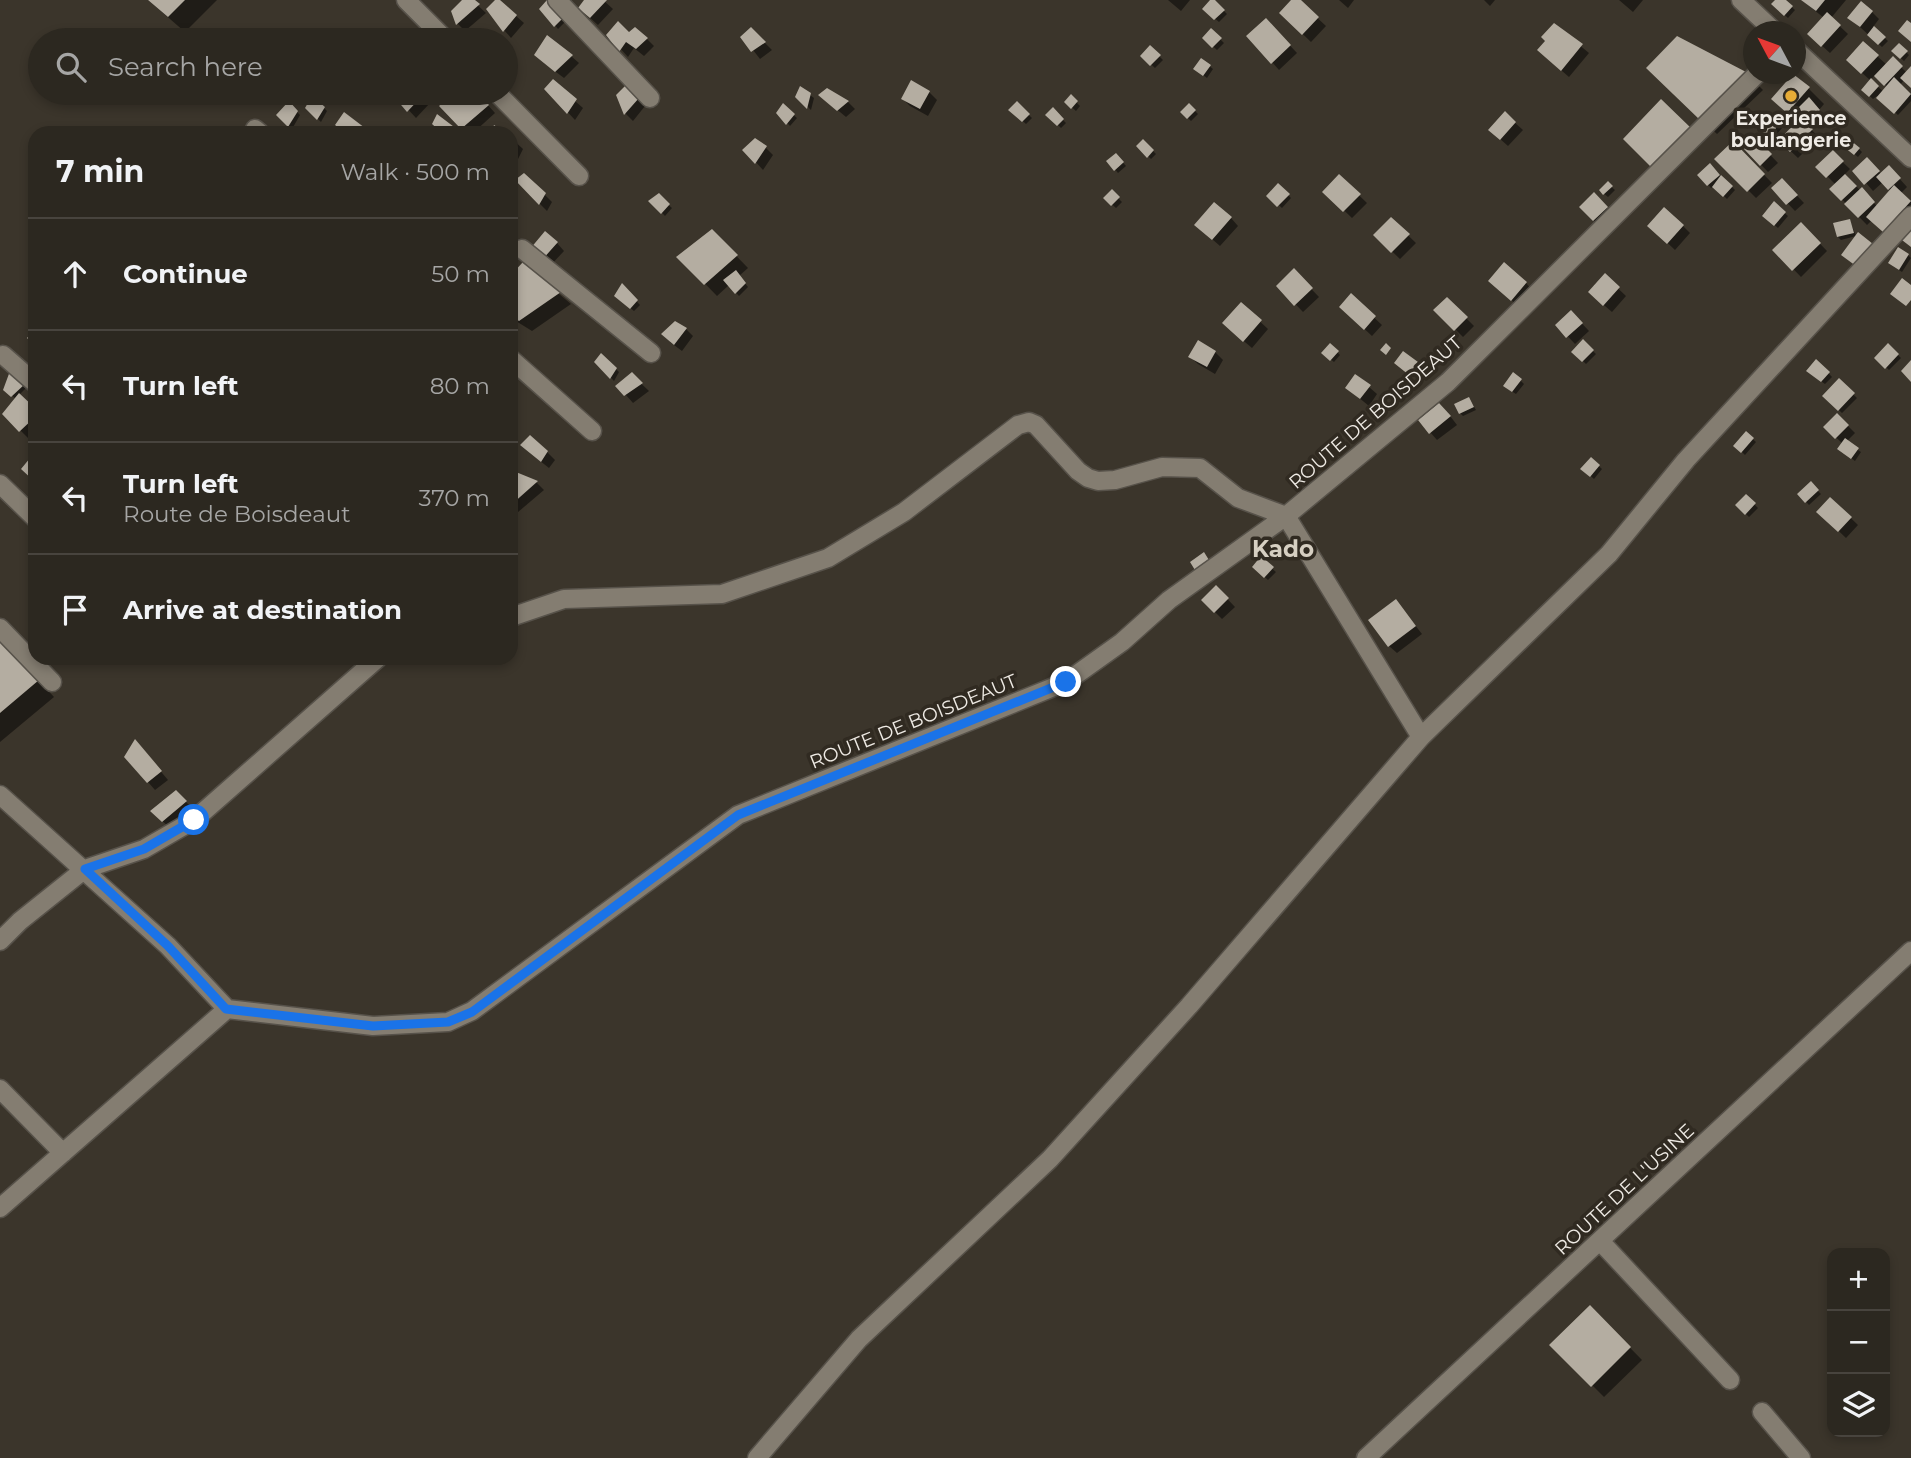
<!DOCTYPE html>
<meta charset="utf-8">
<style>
:root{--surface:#2c2820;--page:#38342d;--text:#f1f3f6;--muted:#a6a6a5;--line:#48443e}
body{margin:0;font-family:Montserrat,sans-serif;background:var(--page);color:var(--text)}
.controls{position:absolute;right:21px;bottom:21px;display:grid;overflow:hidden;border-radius:14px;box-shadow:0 4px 10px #0003}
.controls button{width:63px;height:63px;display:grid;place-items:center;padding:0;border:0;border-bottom:2px solid var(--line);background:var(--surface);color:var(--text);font:35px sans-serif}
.compass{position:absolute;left:1743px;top:21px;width:63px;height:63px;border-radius:50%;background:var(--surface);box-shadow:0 4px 10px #0003;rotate:311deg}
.stop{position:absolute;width:21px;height:21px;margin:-16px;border:5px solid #1a73e8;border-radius:50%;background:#fff}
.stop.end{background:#1a73e8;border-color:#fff;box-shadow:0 2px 7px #0008}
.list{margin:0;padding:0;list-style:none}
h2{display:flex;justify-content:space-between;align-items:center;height:91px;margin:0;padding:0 28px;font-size:30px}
h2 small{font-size:23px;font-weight:400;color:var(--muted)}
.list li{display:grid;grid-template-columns:46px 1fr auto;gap:21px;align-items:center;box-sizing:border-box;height:112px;padding:0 28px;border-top:2px solid var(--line)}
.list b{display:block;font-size:26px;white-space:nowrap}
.list p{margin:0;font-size:23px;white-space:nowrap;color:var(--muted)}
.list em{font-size:23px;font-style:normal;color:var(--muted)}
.icon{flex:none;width:38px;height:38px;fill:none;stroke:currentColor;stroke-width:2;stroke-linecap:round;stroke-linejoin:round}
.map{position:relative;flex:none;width:1911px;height:1458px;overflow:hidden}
.search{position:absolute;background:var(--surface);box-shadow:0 4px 10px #0003;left:28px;top:28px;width:490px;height:77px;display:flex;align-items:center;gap:18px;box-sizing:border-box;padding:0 24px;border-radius:38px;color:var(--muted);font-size:26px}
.panel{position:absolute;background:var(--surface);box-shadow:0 4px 10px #0003;left:28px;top:126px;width:490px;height:539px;border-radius:21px}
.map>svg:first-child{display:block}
.shadow{fill:#0007;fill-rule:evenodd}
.building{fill:#b4ada1}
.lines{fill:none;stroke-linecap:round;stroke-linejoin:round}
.minor-casing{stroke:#57524a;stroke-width:21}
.tertiary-casing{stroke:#57524a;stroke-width:21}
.minor{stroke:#847d71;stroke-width:18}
.tertiary{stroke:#847d71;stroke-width:18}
.route{stroke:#1a73e8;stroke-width:9}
.poi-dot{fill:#e7ac37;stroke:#302a21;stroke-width:2.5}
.labels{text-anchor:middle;stroke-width:7;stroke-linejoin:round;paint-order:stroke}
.poi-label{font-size:19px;font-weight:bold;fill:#efebe5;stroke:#302a21}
.street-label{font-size:19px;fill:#efebe5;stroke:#302a21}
.quarter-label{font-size:23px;font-weight:bold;fill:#d6cfc2;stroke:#302a21}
</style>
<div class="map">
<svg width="1911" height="1458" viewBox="0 0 1911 1458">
<rect width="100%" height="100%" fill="#3b352b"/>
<path class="shadow" d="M148,0h69l-32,32z
M465,0h7l14,13 -21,18 -7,-7 -5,-12z
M586,0h17l10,9 -15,16 -10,-9z
M1168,0h22l-9,11z
M1213,0l14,14 -8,8 -15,-13z
M1293,0h5l28,26 -15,16 -30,-29z
M1339,0h15l-6,8z
M1484,0h11l-5,6z
M1619,0h24l-10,12z
M1777,0h7l11,10 -7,8 -15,-14z
M1802,0h44l-15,18 17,16 -18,19 -21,-19 15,-16z
M547,3l18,19 -7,7 -17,-20z
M1872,12l7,7 -6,8 15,14 -6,6 -32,-29z
M516,16l8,7 -13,15 -7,-8z
M1266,20l31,33 -18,17 -7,-8z
M1555,25l34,28 -20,24 -22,-19z
M751,29l21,21 -12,9 -17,-22z
M1211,30l13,13 -7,7 -13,-12z
M608,35h21l18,4 7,7 -10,10 -10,-8 -6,9z
M1899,45l10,10 -5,6 -11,-10z
M1150,47l13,13 -8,8 -13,-12z
M571,56l8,7 -15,15 -20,-15z
M1877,56l10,9 6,-6 14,14 4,-5v18l-7,-6 -4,5 11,10v6l-13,14 -21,-19 -4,3 -10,-9 8,-9 -23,-21zM1875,75l13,12 -4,5 -14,-12z
M1202,60l11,9 -6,9 -8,-6z
M1649,68l98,6 16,16 -46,44z
M626,87l19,19 -12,15 -7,-7 -8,-19z
M1808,88l16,16 -5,6 3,4 -8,8 -3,-3 -5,6 13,12 -21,21 -18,-17 18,-19 -25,-23z
M546,89l29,12 8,7 -8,12z
M828,90l20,12 7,7 -9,8 -18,-15z
M929,92l8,8 -9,16 -18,-10 -7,-7z
M393,93h27l10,10 -14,15z
M455,93h22l18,20 -22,20h-6l-25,-27z
M810,95l4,3 -3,12 -14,-14z
M1071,97l9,9 -4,5 -10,-9z
M1662,102l41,40 -37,37 -41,-40z
M289,104l11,11 -8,14 -13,-14z
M1017,104l15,14 -6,6 -15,-14z
M1189,105l9,9 -7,7 -9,-9z
M783,106l14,12 -7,8 -12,-13z
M307,108h17l3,3 -6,11z
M1053,110l13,13 -5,5 -13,-13z
M1505,114l18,16 -15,16 -18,-16z
M1779,124l3,4 -9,11 -10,-9z
M511,138l12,11 -5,10 -7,-6z
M1756,140l22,23 -10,9 -22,-23z
M1143,141l13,13 -5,5 -13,-13z
M1733,143l39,40 -16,15 -39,-39z
M1845,146l14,3 3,3 -4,5z
M766,148l7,7 -10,15 -18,-20z
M1833,153l17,16 -6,6 33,31 14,-15 -8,-9 -10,9 -7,-8 1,-24 14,15 8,-7 18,20 -6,6 10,9v15l-19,21 -20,-18 -5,5 -35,-36 4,-4 -18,-18z
M1116,155l10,11 -8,7 -9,-11z
M1710,165l25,25 -8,9 -13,-13 -3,2 -12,-13z
M1340,177l27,26 -15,15 -27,-26z
M1782,180l22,23 -9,8 -22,-23z
M517,181l28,14 7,7 -5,9z
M1608,184l7,6 -7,7 -7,-6z
M1279,186l12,12 -9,10 -13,-12z
M1112,192l10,10 -6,6 -11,-10z
M1594,195l20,21 -13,12 -20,-21z
M658,196l14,12 -7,8 -14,-15z
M1774,204l14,12 -10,12 -14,-12z
M1231,218l7,8 -18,20 -16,-14z
M1391,219l25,24 -16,16 -25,-24z
M1850,221l6,15 -15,4 -3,-3z
M1801,224l26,27 -26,26 -26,-27z
M1683,226l7,7 -15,17 -18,-17z
M712,231l36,37 -9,8 9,11 -9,9 -10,-11 -12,11 -38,-39z
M557,243l7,8 -14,15 -17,-17z
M1908,255l3,3 -9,14 -9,-6z
M523,264l48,40 -39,27 -21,-13v-40z
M1294,271l25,26 -16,15 -25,-26z
M1605,276l21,20 -14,16 -14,-12z
M1526,283l7,8 -14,16 -21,-19z
M622,286l18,19 -6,6 -15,-12z
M1351,296l31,29 -10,11 -31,-29z
M1447,299l27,27 -11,11 -27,-27z
M1241,304l27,25 -16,19 -20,-17z
M1571,312l18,19 -14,13 -18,-19z
M686,329l7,7 -11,15 -12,-9z
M1583,342l13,12 -10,10 -12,-12z
M1330,345l10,10 -6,7 -11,-9z
M1888,345l13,13 -12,12 -12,-12z
M1215,352l8,8 -8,14 -17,-10 -8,-7z
M1403,353l17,14 -7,10 -14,-11z
M601,355l18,17 -5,9 -18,-19z
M1817,361l15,16 -7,7 -14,-10z
M11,374l15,14 -7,7 16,15v21l-7,7 -24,-24 12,-15 -11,-10z
M632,375l17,16 -16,12 -15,-17z
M1521,381l3,3 -8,10 -8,-5z
M1839,381l18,17 -15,15 -18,-17z
M511,384l5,4 -5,7z
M1369,387l8,7 -8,12 -22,-18z
M1469,399l7,11 -13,6 -3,-3z
M1447,412l10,13 -20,15 -7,-8z
M1837,415l18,18 -9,9 15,10 -6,9 -12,-9v-8l-18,-17z
M1746,433l10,9 -11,13 -10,-10z
M547,452l8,8 -6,8 -19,-15z
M1591,459l11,10 -8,10 -11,-10z
M511,472l26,11 7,7 -33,28z
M1811,484l10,10 -12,11 -10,-11z
M1746,496l12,12 -9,9 -12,-12z
M1831,499l27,26 -12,13 -27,-26z
M1261,559l15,13 -8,8 -14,-13z
M1216,587l19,20 -13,12 -19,-19z
M1396,601l26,33 -25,19 -8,-7z
M0,639l54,58 -54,45z
M142,749l26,31 -13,10 -7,-8z
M176,792l17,17 -23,19 -10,-9z
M1590,1307l52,53 -38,37 -52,-52z"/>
<path class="building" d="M148,0h37l-17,17z
M462,0h13l5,4 -24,21 -5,-14z
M495,0h5l17,15 -14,17 -17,-23z
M547,0l16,18 -9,9 -15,-18z
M584,0h23l-17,18 -12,-10z
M1210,0h5l10,10 -11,10 -12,-11z
M1291,0h10l18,17 -17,18 -23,-22z
M1775,0h11l7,6 -9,10 -13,-12z
M1801,0h24l-9,11z
M1861,1l12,10 -13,16 -13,-9z
M1827,12l14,13 -20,22 -14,-13z
M1266,18l25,27 -20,19 -25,-28z
M1907,20l4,3v19l-13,-11z
M618,21l11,11 6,-5 13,11 -12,11 -10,-7 -7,10 -13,-17z
M1554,23l29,21 -22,27 -24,-21 8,-9 -4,-4z
M1874,26l12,11 -8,8 -11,-10z
M751,27l15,15 -15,10 -11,-15z
M1211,28l11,10 -10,10 -10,-10z
M547,35l26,20 -18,17 -21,-17z
M1677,36l71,37 -48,47 -54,-52z
M1863,41l16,14 -18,19 -15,-14z
M1899,43l9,8 -8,8 -9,-8z
M1150,45l11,10 -11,11 -10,-10z
M1893,56l10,10 -19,20 -10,-10z
M1201,58l10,7 -8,11 -10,-7z
M1911,66v22l-11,-10z
M1793,74l17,13 -23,26 -16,-14z
M1894,77l17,17 -17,20 -18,-16z
M1871,78l8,8 -10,11 -8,-7z
M553,79l24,20 -10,15 -23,-25z
M911,80l19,11 -10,18 -19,-10z
M626,85l13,13 -15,17 -8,-20z
M800,86l11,7 -4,16 -12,-12z
M827,88l22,13 -12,10 -19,-16z
M391,93h32l1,1 -17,18z
M452,93h26l11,12 -28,24 -22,-23z
M1071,94l7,7 -7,8 -7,-7z
M312,96l13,11 -8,13 -12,-12z
M1809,97l11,13 -10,10 -12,-12z
M1661,99l31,30 -39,40 -30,-30z
M289,101l9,10 -10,16 -12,-12z
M1017,101l13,13 -8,8 -14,-12z
M783,103l12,11 -9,11 -10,-12z
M1189,103l7,7 -9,9 -7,-7z
M1053,107l11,12 -7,7 -12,-11z
M1505,111l11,11 -16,18 -12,-10z
M344,112l21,16 -4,5h-16l-10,-8z
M1768,113l12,10 -11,14 -12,-10z
M437,114l25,19h-20l-10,-9z
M1801,117l12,12 -23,23 -12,-11z
M494,125l12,8h-15z
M1845,136l15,12 -6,7 -15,-12z
M755,138l12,8 -12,18 -13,-14z
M1756,138l16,16 -12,12 -16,-17z
M1143,139l11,11 -7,8 -11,-12z
M1733,141l32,33 -18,18 -33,-33z
M1833,150l11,11 -18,17 -11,-11z
M1116,153l8,9 -10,9 -8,-10z
M1867,157l13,14 -16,14 -12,-14z
M1710,163l10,12 -13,11 -10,-11z
M1889,165l12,13 -13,12 -12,-13z
M524,173l22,20 -7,12 -24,-25z
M1339,174l22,20 -18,18 -21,-20z
M1845,174l12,12 -16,15 -12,-12z
M1721,175l12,11 -10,11 -11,-10z
M1782,178l16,17 -12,10 -15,-17z
M1608,181l5,5 -10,9 -4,-5z
M1278,183l12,11 -13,13 -11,-11z
M1894,185l17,16 -28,31 -17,-15z
M1862,187l13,15 -17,16 -14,-14z
M1112,189l8,8 -9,9 -8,-8z
M1594,192l14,15 -15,14 -14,-14z
M659,193l11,11 -9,10 -13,-13z
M1774,201l12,11 -12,14 -12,-10z
M1214,202l18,15 -20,23 -18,-15z
M1664,207l20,18 -17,19 -20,-18z
M1391,217l19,17 -19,19 -18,-18z
M1850,219l4,14 -17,4 -4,-14z
M1911,220v27l-13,-10z
M1801,222l20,21 -29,28 -20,-21z
M712,229l26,26 -34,30 -28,-28z
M545,231l13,11 -16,18 -12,-11z
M1858,232l15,12 -17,22 -15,-11z
M1898,247l11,7 -10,16 -11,-7z
M523,262l38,30 -42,29 -8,-6v-40z
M1504,262l23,20 -16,19 -23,-20z
M1294,268l19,20 -19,18 -18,-20z
M736,270l10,13 -11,11 -12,-14z
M1605,273l15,14 -17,19 -15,-14z
M1902,278l9,7v15l-5,6 -16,-12z
M622,283l16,17 -8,9 -16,-13z
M1351,293l25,23 -12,14 -25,-23z
M1447,297l21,20 -14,14 -21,-21z
M1241,302l21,18 -19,22 -21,-19z
M1571,310l12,13 -17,15 -11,-13z
M675,321l12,7 -13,17 -13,-11z
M35,329v17l-8,-8z
M1583,339l11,11 -12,12 -11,-10z
M1198,340l18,11 -9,16 -19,-10z
M1330,343l9,8 -9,10 -9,-8z
M1386,343l5,5 -5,7 -6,-5z
M1888,343l11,11 -14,15 -11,-11z
M1403,351l15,11 -9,13 -15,-12z
M601,353l16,15 -7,11 -16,-17z
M1816,359l14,13 -9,10 -15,-11z
M1911,360v22l-10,-11z
M10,371l15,13 -14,13 -8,-7z
M632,372l11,11 -19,13 -9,-10z
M1513,372l9,7 -10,13 -9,-6z
M1355,374l16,11 -11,14 -15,-11z
M1839,378l16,15 -17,18 -16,-15z
M19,393l16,15v9l-16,15 -17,-18z
M1469,397l5,10 -15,7 -5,-10z
M1439,403l12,13 -22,18 -11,-14z
M1837,413l12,12 -14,14 -12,-12z
M1746,431l8,7 -13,15 -8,-7z
M530,435l18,16 -7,11 -21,-17z
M1845,438l14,10 -8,11 -14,-10z
M35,452v30l-14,-13z
M1591,457l9,8 -10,12 -10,-8z
M511,470l27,11 -27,24z
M1811,481l8,9 -14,13 -8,-9z
M1746,494l10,9 -11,12 -10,-10z
M1830,497l22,20 -14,15 -22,-20z
M1204,552l8,13 -14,10 -8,-13z
M1261,556l13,11 -10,11 -12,-11z
M1216,585l13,13 -15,15 -13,-13z
M1396,599l20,27 -28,21 -20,-27z
M0,638l39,42 -39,33z
M135,739l27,32 -15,12 -23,-26z
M176,790l11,11 -25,21 -12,-11z
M1590,1305l41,42 -40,40 -42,-42z"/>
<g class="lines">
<g class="minor-casing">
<path id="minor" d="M406,0l40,40
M557,0l93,98
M497,93l82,83
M255,129l5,4
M522,249l129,104
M3,355l32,28
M511,359l81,72
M0,484l35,34
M511,617l53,-18 158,-5 106,-36 76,-46 114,-87 11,-3 7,3 42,46 10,7 10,3 17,-1 47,-13 38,1 38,30 48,18 135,221
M0,628l52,54
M0,795l168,151 59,63
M0,941l20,-20 65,-52 59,-20 50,-29 184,-162
M0,1089l63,64
M0,1208l227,-199 146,17 75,-4 24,-11 266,-196 328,-133 56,-40 47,-42 117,-84 162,-134 309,-308
M1600,1241l130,139
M1762,1412l39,46
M757,1458l102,-119 191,-180 139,-153 232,-269 188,-183 77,-94 225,-244
M1366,1458l545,-507"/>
</g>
<g class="tertiary-casing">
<path id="tertiary" d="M1741,0l34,32
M1796,50l115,108"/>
</g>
<use href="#minor" class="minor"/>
<use href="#tertiary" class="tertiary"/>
</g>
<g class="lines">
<path class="route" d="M194,820l-50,29 -59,20 83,77 58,63 147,17 75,-4 24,-10 266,-197 328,-133"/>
</g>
<circle class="poi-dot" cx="1791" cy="96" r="7"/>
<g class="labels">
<g class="poi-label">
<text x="1791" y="125">Experience<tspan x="1791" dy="22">boulangerie</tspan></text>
</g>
<g class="street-label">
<text transform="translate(1375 412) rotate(-41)" y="7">ROUTE DE BOISDEAUT</text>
<text transform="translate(913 721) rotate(-22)" y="7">ROUTE DE BOISDEAUT</text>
<text transform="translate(1624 1189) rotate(-43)" y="7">ROUTE DE L'USINE</text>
</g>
<g class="quarter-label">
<text x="1283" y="557">Kado</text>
</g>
</g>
</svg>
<div class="controls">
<button>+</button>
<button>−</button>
<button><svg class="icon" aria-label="layers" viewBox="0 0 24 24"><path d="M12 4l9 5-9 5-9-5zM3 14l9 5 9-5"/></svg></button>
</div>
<svg class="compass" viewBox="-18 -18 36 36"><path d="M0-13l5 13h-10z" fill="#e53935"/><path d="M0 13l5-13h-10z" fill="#a6a6a5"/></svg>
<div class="stop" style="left:194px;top:820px"></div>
<div class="stop end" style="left:1066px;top:682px"></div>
<div class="search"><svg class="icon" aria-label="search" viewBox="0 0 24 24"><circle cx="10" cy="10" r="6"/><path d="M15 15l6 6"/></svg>Search here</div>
<section class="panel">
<h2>7 min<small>Walk · 500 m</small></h2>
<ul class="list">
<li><svg class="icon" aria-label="ahead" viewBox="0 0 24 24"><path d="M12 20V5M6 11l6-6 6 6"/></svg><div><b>Continue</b></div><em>50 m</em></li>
<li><svg class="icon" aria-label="left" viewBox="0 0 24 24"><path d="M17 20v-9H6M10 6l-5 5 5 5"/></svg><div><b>Turn left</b></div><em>80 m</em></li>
<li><svg class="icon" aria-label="left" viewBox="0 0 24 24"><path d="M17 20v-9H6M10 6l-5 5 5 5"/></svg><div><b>Turn left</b><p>Route de Boisdeaut</p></div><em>370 m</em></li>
<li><svg class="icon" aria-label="arrive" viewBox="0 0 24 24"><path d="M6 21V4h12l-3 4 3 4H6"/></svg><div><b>Arrive at destination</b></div></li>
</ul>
</section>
</div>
